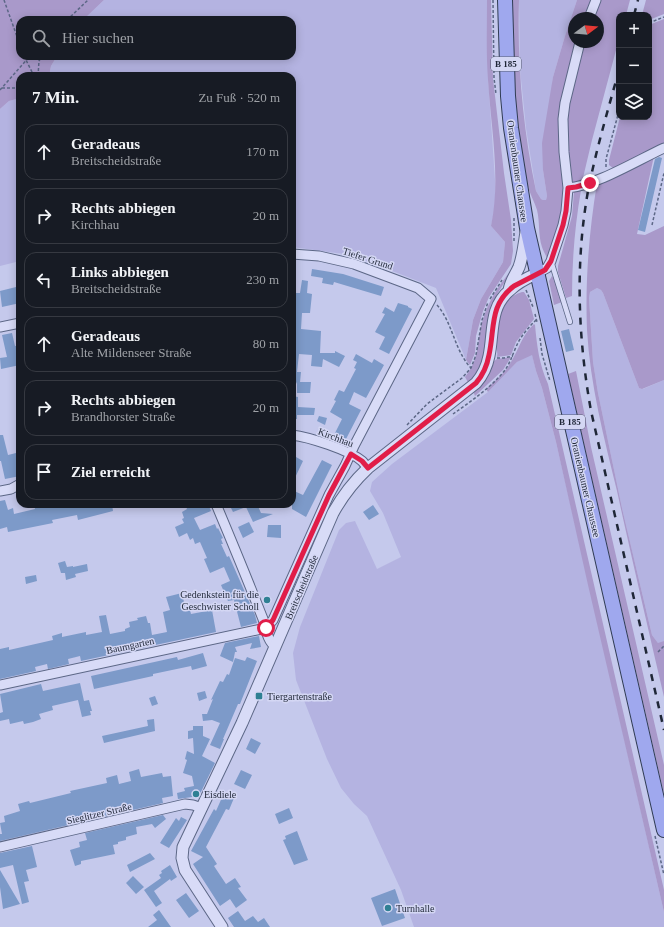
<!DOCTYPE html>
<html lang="de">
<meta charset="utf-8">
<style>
:root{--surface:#171b24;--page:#20242c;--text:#f1f3f6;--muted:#9ea1a6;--line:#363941}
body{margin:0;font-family:Georgia,serif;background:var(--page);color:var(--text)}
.controls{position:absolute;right:12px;top:12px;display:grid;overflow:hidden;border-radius:8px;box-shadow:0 2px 10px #0003}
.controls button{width:36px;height:36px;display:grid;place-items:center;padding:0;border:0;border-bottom:1px solid var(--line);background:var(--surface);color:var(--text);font:20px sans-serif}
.compass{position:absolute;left:568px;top:12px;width:36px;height:36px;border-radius:50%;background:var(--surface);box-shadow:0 2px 10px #0003;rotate:74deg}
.stop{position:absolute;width:12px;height:12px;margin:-9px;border:3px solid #e11d48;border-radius:50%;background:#fff}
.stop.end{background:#e11d48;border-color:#fff;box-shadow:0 1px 4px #0008}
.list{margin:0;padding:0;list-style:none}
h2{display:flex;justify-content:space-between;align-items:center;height:52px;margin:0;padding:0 16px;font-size:17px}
h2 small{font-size:13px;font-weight:400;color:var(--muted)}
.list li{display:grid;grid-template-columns:26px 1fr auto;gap:12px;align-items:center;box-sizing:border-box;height:56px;margin:0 8px 8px;padding:0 8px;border:1px solid var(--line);border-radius:12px}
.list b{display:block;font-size:15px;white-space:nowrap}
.list p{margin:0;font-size:13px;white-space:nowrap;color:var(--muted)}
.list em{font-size:13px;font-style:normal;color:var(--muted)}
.icon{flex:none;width:22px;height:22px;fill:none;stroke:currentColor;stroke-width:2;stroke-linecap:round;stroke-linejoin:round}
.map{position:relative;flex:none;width:664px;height:927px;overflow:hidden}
.search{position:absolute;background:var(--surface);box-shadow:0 2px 10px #0003;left:16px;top:16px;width:280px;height:44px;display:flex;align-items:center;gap:10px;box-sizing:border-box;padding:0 14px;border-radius:12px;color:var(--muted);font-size:15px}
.panel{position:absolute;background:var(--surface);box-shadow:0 2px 10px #0003;left:16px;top:72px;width:280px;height:436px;border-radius:12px}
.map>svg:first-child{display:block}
.farmland{fill:#b4b3e1}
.green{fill:#a999ca;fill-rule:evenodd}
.building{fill:#7d9ac9}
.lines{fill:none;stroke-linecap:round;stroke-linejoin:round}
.service-casing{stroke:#5c6786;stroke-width:6}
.minor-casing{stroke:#5c6786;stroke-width:11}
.tertiary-casing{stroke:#5c6786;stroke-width:13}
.primary-casing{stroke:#303c54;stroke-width:16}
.path{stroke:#5c6786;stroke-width:1.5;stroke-dasharray:3 2;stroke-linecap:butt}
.service{stroke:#d8dbf7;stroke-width:4.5}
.minor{stroke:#d8dbf7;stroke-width:9}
.tertiary{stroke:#d8dbf7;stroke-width:11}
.primary{stroke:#9fa8ee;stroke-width:14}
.rail{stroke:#1f2737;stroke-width:2.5;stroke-dasharray:7 7;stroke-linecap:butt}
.route{stroke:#e11d48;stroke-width:5}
.poi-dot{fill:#2f8093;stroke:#d4d7f4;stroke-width:1.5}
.labels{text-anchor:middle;stroke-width:3;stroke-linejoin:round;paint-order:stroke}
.shield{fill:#d4d7f4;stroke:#555c70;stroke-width:1}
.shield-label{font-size:9px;font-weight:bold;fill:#1f2737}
.street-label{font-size:10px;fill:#1f2737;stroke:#d4d7f4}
.poi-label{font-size:10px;fill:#1f2737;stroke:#d4d7f4;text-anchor:start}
</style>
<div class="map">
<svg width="664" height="927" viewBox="0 0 664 927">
<rect width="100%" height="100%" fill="#c5c9ec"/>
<path class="farmland" d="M104,0h383l1,78 7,102v27l-4,19 14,16 -2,20 -22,37 -8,21 -7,40 -30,-72 -85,-33 -59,-8v-171h-243l2,-10 6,-10h235v-36h-209z
M519,0h58l-12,36 -12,41 -10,93 4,26 -1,4h-3l-2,-1 -5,-8 -10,-63 -6,-59z
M19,98h1v163l-20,5v-157l9,-8z
M597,288l4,2 2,3 36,95 4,1 21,-9v261l-3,2h-3l-6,-8 -30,-127 -24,-115 -5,-31 -4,-64 1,-6z
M532,354l4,17 6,17 14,54 108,470v15h-250l-13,-37 -34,-74 -13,-12 -13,-16 -14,-29 -31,-79 -3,-27 7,-26 39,-97 7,-7 9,-2 22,48 24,-12 -18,-44 -13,-22 2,-9 20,-18 96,-72 29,-30z"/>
<path class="green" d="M0,0h104l-21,20h-63v36h37l-6,10 -2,10h-29v22l-11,3 -9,8z
M487,0h4l2,79 11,94 7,47 2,31 -2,13 -22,33 -6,14 -7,25 -1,17 -5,12 -4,-5 7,-40 8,-21 22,-37 2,-20 -14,-16c10,-48 0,-98 -3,-146 -2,-27 -1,-54 -1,-80z
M512,0h7c-2,64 4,129 17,191l5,8 2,1h3l1,-4 -4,-26 -1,-27 11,-66 12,-41 12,-36h53l-4,15h-7v24l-27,101 -10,42 -6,2 -5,-3 -9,-21c1,29 3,47 -6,75 -2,8 -4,15 -9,23 -2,-4 -4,-8 -5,-11 -4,-12 -2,-25 -5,-37 -3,-10 -8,-17 -10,-28 -13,-59 -14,-122 -15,-182zM574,18h24v24h-24z
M646,0h18v14l-15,6v-5h-7z
M664,19v125l-51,24 -4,-3v-5l11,-43h29v-92z
M654,156l-17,78 8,1 19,-9v154l-22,9 -3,-1 -36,-95 -2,-3 -4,-2 -7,4 -1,6 4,64 5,31 24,115 30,127 6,8 6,-2v56c-16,-69 -32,-137 -47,-206 -13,-53 -27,-107 -30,-161 -2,-49 2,-98 10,-147z
M581,190c-6,35 -9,70 -9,106l-6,2 -8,-26v-6l14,-50 2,-24z
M512,269h2c-12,16 -22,31 -26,50 -3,13 -1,26 -4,38 -2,10 -9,19 -15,27l-4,-7c16,-20 11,-35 18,-58 6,-19 17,-35 29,-50z
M552,276l2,2 8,24 -8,3 -5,-24z
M522,292h2l5,8 5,19 -18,23 -5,13 -14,2c1,-6 -1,-8 -1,-12 -1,-4 1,-9 1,-13 3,-17 6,-35 25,-40z
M534,324l1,1c2,21 4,39 13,59l116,506v22l-76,-327 -32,-143 -14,-54 -6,-17 -4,-16 -15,7 -29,30 -2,-3c9,-8 19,-16 25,-27 8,-13 11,-27 23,-38z
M511,357l-8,13 -28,26 -2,-5 20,-29 4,-3z
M576,371l15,76 73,318v29l-96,-420z"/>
<path class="building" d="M659,157l3,1 -17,74 -7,-2 17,-71z
M312,269l31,5 41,13 -3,9 -47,-14 -1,3 -11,-2 1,-5 -12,-2z
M302,280l6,1 -1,12 5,1 -2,19h-8l-1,16 20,2 -1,22h15v-2l10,5 -6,11 -16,-8 -1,8 -11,-1 1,-11 -13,-1 -2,18h4l-1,10h11l-1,11h-13v-11l-1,2h-4v-91h8z
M20,286v17l-18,4 -2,-16z
M398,303l10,3v1l4,2 -23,45 -10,-5 6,-12 -10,-5 10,-18 -3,-1 3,-6 9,5z
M569,329l5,21 -8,2 -5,-21z
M12,333l3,13 5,-1v20l-19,4 -1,-11 7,-1 -5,-22z
M356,354l16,9 2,-4 10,6 -18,33 -12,-6 -5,12 12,6 -15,29 -11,-6 7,-14 -12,-7 6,-11 -2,-1 5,-10 5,2 12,-23 -2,-1 3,-6 -4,-2z
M292,396l6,1v10l17,1 -1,7h-17v4h-5z
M319,416l8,2 -2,7 -8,-4z
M0,435h3l5,20 12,-3v11l-2,1 2,12 -15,3 -4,-18h-1z
M296,457l7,4 -11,23v-20z
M322,460l10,5 -26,52 -14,-8v-19l11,5z
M5,500l3,10 5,-2 1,6 21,-5 -1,-5h34l1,3 14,-3h29l1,7 -35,9 -1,-5 -25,5 1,3 -45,9 -1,-5 -7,2v-28z
M185,504h23l3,7 -17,7 6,12 15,-6 2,5 1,-1 5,10 -2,1 2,5h-2l6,13 2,-1 26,59 2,8 -16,4 -7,-27 -6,1 -7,-16 9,-4 -6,-14 -14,6 -6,-14 3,-1 -7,-16 -5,2 -2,-6 -3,2 -3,-7 -8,4 -4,-10 9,-4 -2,-4 2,-1 -2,-6 5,-3z
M229,504h28l4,9 12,1 -20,8 -7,-15 -13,5z
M373,505l6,9 -10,6 -6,-8z
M249,522l5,10 -11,6 -5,-11z
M268,525h13v13l-14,-1z
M65,561l2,6 6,-1v1l14,-3 1,7 -13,3 1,3 -10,3 -1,-7h-4l-3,-10z
M36,575l1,6 -11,3 -1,-7z
M182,593l4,18 4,-1 1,4 21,-4 4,22 -135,29 -1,-5 -12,3 1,5 -21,5 -1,-5 -12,3 1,4 -36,8v-30l9,-2v3l44,-10 -1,-4 10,-3v4l24,-5v3l16,-3 -3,-16 7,-1 4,19 15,-3v-2l5,-2 -1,-5 9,-2 -1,-2 9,-2 2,7h2l2,12 15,-3 -4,-20 7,-2 -4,-13z
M259,636l2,11 -11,2 2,-6 -17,4 2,5h-2l-2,10 -13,-6 5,-13z
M203,653l4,13 -15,4 -1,-4 -38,8v2l-59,13 -3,-13 86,-19 1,3z
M247,657l10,4 -17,43h-2l-15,35h1l-4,10 -10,-4 10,-22 -8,-3 -9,1 -1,-7h5l6,-15 -2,1 9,-19 3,1 4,-8 2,1 6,-17 10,3z
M80,683l4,18 5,-1 3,11h-2l1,4 -9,2 -4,-17 -26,6 1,4 -14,4 2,5 -8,3 -9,2 -1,-3 -13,3 -1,-5 -9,2v-8l3,-1 -3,-18 41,-10 2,7z
M205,691l2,7 -8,3 -2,-8z
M155,696l3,8 -6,2 -3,-8z
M154,719l1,12 -51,12 -2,-7 46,-10 -1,-6z
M193,726h10v10l7,3 -8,17 13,7 -16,33 -21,3 -1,-6 8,-2 -1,-3 10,-2 -2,-10 -9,-3 4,-13 -2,-1 2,-8 7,3 -1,-16 -5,1v-8l5,-1z
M251,738l10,5 -6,11 -9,-5z
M139,769l2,8 21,-4 1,4 8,-1 2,20 -11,2 1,5 -163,38v-7h2l-2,-11 5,-1 -1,-6 16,-5 -2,-7 11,-3 1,2 41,-10 -1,-2 37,-8 -1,-5 11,-3 2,9 12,-3 -2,-9z
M241,770l11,5 -7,14 -11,-5z
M224,793l10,5 -5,12 -3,-1 -20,38 11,17 -3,2 12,18 9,-6 6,9 -3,1 9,12 -11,8 -6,-9 -10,7 -27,-42 10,-7 -12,-6 23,-42 2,2z
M289,808l4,10 -14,6 -4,-10z
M163,815l3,4 -11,9 -3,-4 -16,3 1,7 -11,3v3l-8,2v2l-5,1 2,9 -34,7v3l-6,2 -5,-16 10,-3 -1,-5 8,-2 -2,-7z
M181,817l6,3 -18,28 -9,-5 16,-25 3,3z
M297,831l11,29 -14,5 -11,-25 3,-1 -1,-3z
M32,846l5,21 -11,3 3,11 -5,1 5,20 -7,2 -9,-39 -13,3v-15z
M150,853l5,6 -25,13 -3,-7z
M170,865l7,12 -6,4 -1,-2 -16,12 8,12 -6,4 -12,-17 17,-12 -2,-3 3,-2 -1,-2z
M0,870l20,34 -17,5 -3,-22z
M133,876l11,11 -8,7 -10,-11z
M395,889l10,29 -23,8 -11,-28z
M186,893l13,18 -10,7 -13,-18z
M159,910l12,17h-23l9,-7 -4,-5z
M238,911l7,10 8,-5 5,6 6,-4 6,9h-36l-6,-9z"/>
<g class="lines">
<g class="service-casing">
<path id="service" d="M551,261l19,61"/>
</g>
<g class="minor-casing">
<path id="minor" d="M589,18l7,-18
M568,188c27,-2 70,-28 96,-40
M536,274l11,-6 4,-7 12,-36 3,-14 2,-23 -4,-36 -1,-33 2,-16 15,-61
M0,327l20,-4
M292,435c17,2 57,15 70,26 2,2 4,5 6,7
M0,491l11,-2 9,-5
M216,504c16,38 32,77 47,115 3,9 4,22 12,27
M0,685l266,-57 7,-8 56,-125 16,-29 9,-20 77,-147 -13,-11 -64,-24 -35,-8 -27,-2
M0,847l185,-43 8,1 9,3"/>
</g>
<g class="tertiary-casing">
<path id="tertiary" d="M509,290c2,-10 6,-14 10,-23 4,-11 5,-23 7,-35
M222,927l-37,-57 -3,-12 1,-11 59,-124 91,-210c10,-18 19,-30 35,-45l108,-85c7,-8 11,-17 13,-27 5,-24 0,-49 21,-66 7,-7 17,-12 26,-16"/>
</g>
<g class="primary-casing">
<path id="primary" d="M505,0l3,96 3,32 16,100 137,602"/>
</g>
<path class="path" d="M4,0l16,45
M493,0l1,78 2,16
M67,20l21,-20
M649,23l15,-6
M24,56l10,20
M38,76l1,-15 3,-5
M2,88h18
M0,90l30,-34
M606,167v-8l13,-48
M514,218v23
M652,225l12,-52
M526,290l7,17
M490,299l12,-19
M437,305c16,18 17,45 34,63
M535,314l2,8
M540,338l2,16 8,27
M497,358h7l9,-2
M453,414c17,-12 40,-28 52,-44 5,-7 7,-14 11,-23 4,-10 12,-19 20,-27
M407,425l20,-21 35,-26 9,-10 5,-13 6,-35 6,-18
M658,652l6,-6
M655,836l9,39"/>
<use href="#service" class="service"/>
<use href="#minor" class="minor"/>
<use href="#tertiary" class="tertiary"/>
<use href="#primary" class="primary"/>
<path class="rail" d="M634,15l4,-15
M619,70c-11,40 -23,80 -31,121 -13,73 -10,147 3,220l73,319"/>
</g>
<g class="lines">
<path class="route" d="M266,628l7,-8 56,-125 22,-41 11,7 6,7 108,-85c7,-8 11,-17 13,-28 6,-27 0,-50 25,-69l31,-16 6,-9 12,-36 3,-14 2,-23 8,-1 14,-4"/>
</g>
<g class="poi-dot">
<circle cx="267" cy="600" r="4"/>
<rect x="255" y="692" width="8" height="8" rx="2"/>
<circle cx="196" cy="794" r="4"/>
<circle cx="388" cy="908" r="4"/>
</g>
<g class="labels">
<g class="shield">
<rect x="491" y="57" width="30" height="14" rx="3"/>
<rect x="555" y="415" width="30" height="14" rx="3"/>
</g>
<g class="shield-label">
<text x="506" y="67">B 185</text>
<text x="570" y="425">B 185</text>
</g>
<g class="street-label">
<text transform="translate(518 171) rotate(82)" y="4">Oranienbaumer Chaussee</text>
<text transform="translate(368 258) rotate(18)" y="4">Tiefer Grund</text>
<text transform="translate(336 437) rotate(21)" y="4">Kirchhau</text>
<text transform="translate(586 487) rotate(77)" y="4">Oranienbaumer Chaussee</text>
<text transform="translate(301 587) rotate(-67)" y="4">Breitscheidstraße</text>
<text transform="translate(130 645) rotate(-12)" y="4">Baumgarten</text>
<text transform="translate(99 813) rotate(-13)" y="4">Sieglitzer Straße</text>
</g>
<g class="poi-label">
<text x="259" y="598" text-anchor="end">Gedenkstein für die<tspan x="259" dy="12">Geschwister Scholl</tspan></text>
<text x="267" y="700">Tiergartenstraße</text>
<text x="204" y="798">Eisdiele</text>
<text x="396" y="912">Turnhalle</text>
</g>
</g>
</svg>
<div class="controls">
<button>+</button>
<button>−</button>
<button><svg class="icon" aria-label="layers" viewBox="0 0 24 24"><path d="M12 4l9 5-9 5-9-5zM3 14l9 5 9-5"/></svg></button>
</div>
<svg class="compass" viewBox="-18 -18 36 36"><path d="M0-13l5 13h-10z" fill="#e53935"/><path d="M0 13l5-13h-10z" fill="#9ea1a6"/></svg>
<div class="stop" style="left:266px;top:628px"></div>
<div class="stop end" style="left:590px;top:183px"></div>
<div class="search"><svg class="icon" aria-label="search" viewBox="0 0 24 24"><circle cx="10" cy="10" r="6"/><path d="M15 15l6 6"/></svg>Hier suchen</div>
<section class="panel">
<h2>7 Min.<small>Zu Fuß · 520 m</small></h2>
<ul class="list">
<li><svg class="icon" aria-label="ahead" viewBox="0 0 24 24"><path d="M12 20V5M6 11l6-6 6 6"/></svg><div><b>Geradeaus</b><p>Breitscheidstraße</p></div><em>170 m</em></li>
<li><svg class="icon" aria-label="right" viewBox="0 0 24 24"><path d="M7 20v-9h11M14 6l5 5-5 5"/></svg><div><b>Rechts abbiegen</b><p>Kirchhau</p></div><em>20 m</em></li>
<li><svg class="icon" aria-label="left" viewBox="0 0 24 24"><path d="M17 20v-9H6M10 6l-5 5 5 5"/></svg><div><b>Links abbiegen</b><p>Breitscheidstraße</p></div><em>230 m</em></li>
<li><svg class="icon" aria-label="ahead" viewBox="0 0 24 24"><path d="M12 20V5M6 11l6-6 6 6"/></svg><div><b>Geradeaus</b><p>Alte Mildenseer Straße</p></div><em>80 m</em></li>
<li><svg class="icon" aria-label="right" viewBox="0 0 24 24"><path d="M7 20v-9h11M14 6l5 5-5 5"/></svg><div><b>Rechts abbiegen</b><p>Brandhorster Straße</p></div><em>20 m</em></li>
<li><svg class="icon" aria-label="arrive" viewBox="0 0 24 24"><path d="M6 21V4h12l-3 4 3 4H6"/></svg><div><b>Ziel erreicht</b></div></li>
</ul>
</section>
</div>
